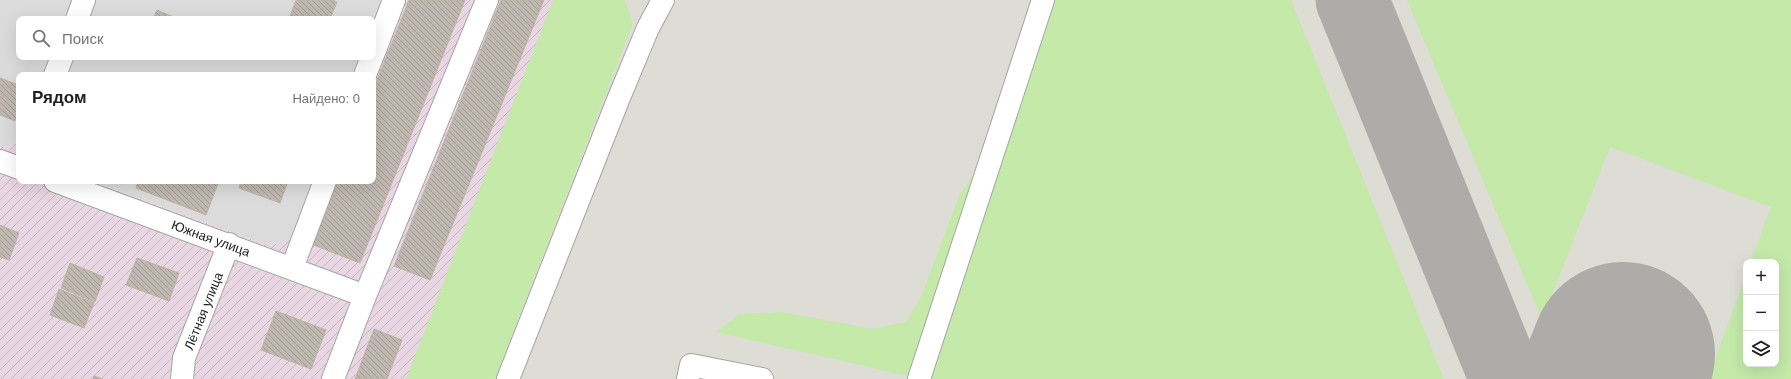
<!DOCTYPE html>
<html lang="ru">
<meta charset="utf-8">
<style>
:root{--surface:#fff;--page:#f2f2f2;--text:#202124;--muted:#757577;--line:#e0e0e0}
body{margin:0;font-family:Helvetica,sans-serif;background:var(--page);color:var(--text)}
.controls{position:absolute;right:12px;bottom:12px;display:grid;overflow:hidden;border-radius:8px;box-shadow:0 4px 16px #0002}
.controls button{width:36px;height:36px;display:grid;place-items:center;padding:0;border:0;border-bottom:1px solid var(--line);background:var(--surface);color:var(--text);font:20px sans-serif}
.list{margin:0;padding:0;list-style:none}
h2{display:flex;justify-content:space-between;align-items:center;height:52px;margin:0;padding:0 16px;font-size:17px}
h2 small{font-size:13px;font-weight:400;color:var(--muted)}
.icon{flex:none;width:22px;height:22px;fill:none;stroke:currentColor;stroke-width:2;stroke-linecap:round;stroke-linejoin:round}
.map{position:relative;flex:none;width:1791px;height:379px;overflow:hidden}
.search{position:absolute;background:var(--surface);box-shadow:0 4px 16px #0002;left:16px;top:16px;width:360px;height:44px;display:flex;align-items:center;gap:10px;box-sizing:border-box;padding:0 14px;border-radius:8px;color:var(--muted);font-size:15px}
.panel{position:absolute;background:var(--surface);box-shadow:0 4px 16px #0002;left:16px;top:72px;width:360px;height:112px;border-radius:8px}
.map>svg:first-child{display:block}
.residential{fill:#dcdbdb}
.industrial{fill:url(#industrial-furrows)}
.airport{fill:#dddcd5;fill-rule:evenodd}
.grass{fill:#c4e9a9}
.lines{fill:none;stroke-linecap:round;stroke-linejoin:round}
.taxiway{stroke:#aeaca8;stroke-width:73}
.runway{stroke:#aeaca8;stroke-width:184}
.building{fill:url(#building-back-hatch);stroke:#c0b3a6}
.minor-casing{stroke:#a5a5a5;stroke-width:24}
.minor{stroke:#fff;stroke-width:22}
.labels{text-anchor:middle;stroke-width:4;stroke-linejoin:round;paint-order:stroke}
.street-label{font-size:13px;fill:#1e1e1e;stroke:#fff}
</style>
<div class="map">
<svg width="1791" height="379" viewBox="0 0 1791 379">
<defs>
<pattern id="industrial-furrows" width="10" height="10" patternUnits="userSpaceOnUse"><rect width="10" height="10" fill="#e8d6e3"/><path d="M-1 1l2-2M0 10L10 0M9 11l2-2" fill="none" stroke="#c7b7c2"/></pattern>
<pattern id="building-back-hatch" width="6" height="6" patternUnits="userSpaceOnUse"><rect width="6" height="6" fill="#bfb8b0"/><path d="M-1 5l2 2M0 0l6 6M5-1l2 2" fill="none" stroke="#a49e97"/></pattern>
</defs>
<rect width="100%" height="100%" fill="#efece4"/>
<path class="residential" d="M0,0h73l-7,19h-47v38h32l-7,18h-25v63l-10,9 -9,-1z
M93,0h295l-15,38v-19h-288z
M71,57h295l-7,18h-295z
M91,181h227l-26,57 -10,6h-18z"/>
<path class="industrial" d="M388,0h237l8,24 -138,355h-495v-233l9,1 10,-9v43h72l173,63h18l10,-6 26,-57h55v-106z"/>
<path class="airport" d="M625,0h1166v379h-1296l138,-355zM1746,262h30v102h-30z"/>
<path class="grass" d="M553,0h72l8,24 -138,355h-89z
M1037,0h254l153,379h-522l-206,-47 24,-18 42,-2 90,17 34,-7 15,-25 39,-103 12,-16z
M1407,0h384v379h-83l38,-104v89h30v-102h-25l20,-55 -161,-60 -68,173z"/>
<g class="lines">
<path class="taxiway" d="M1352,0l154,379"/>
<path class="runway" d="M1613,379l10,-25"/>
</g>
<path class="building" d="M296,0h37l4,2 -7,17h-41z
M409,0h56l-105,263 -49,-19 26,-63h36v-91z
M501,0h43l-114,280 -36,-14z
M157,10l21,9h-25z
M0,78l19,7v24l-4,12 -15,-6z
M138,181h81l-13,34 -70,-27z
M241,181h47l-8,22 -41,-15z
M0,225l19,8 -10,27 -9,-3z
M137,258l42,15 -10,28 -43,-16z
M70,263l34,14 -9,25 -34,-14z
M59,289l35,14 -10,25 -34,-13z
M276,311l50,19 -15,39 -50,-19z
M374,329l28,11 -15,39h-32z
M94,376l9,3h-10z"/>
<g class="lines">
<g class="minor-casing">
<path id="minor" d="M77,19l7,-19
M373,55l21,-55
M55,75l7,-18
M365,75l7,-18
M0,161l19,7
M55,181l310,115
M292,268l33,-87
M182,379l2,-21 45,-114
M333,379l32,-83 122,-296
M508,379l110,-279 30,-72 15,-28
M688,379l3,-14 71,14
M919,379l124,-379"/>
</g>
<use href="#minor" class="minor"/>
</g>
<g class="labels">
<g class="street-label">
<text transform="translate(211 238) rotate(20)" y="5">Южная улица</text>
<text transform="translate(203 311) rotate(-68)" y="5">Лётная улица</text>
</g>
</g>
</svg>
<div class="controls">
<button>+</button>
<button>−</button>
<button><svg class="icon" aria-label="layers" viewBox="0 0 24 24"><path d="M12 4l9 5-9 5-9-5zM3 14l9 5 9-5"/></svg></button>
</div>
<div class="search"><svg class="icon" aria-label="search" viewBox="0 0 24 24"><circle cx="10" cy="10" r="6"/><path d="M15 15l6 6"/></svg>Поиск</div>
<section class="panel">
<h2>Рядом<small>Найдено: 0</small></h2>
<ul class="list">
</ul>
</section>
</div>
